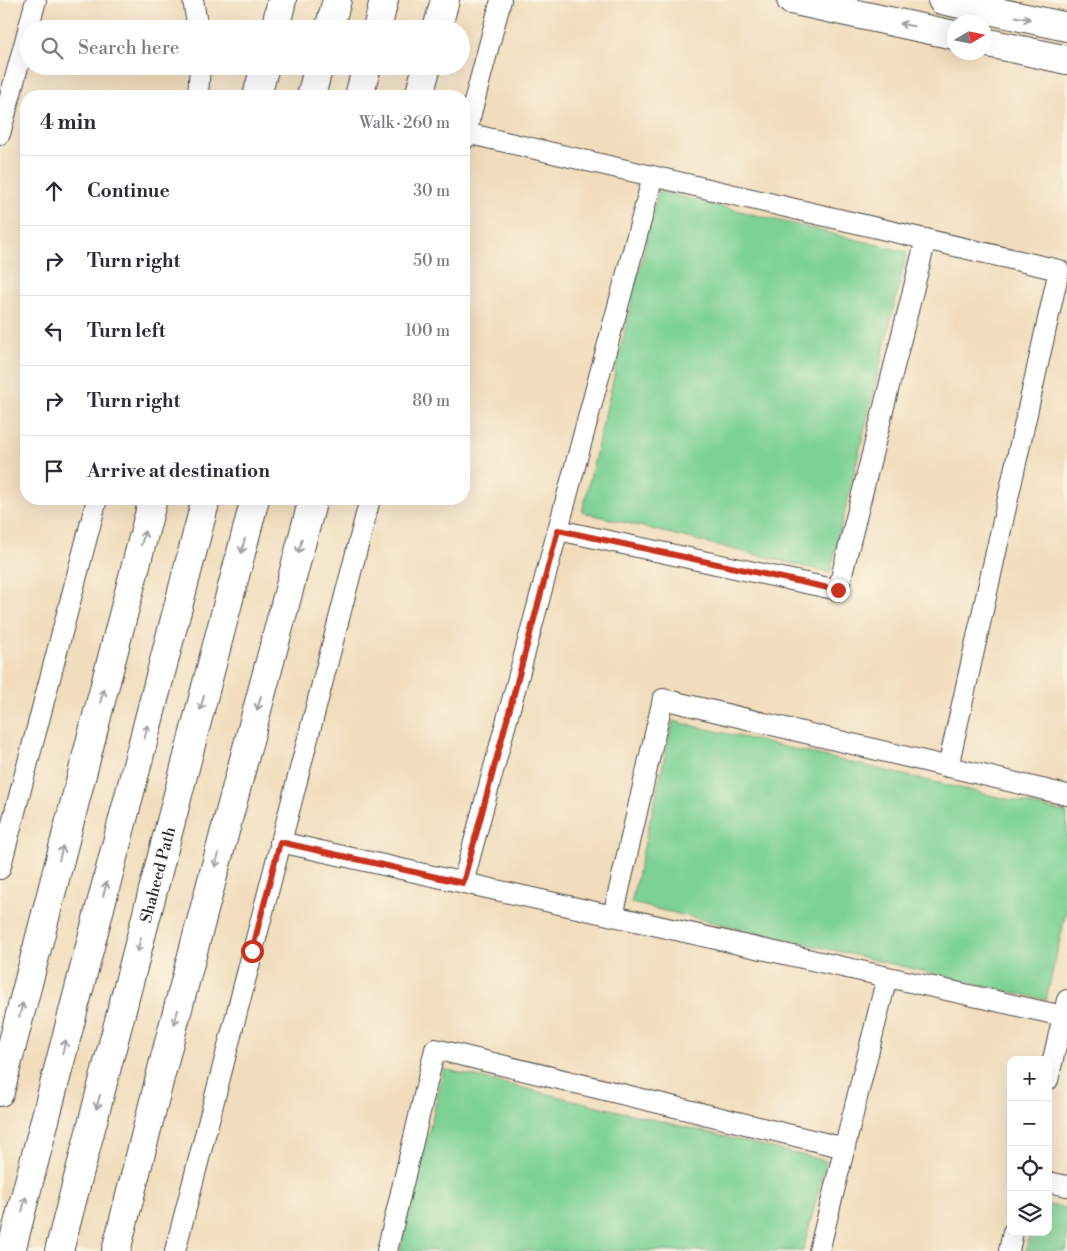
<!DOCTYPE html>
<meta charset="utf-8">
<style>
:root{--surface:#fff;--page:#f2f2f3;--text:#2b2b33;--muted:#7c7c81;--line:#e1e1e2}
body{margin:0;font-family:"Libre Bodoni",serif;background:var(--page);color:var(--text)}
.controls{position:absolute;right:15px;bottom:15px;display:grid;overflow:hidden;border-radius:10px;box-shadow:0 5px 20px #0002}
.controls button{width:45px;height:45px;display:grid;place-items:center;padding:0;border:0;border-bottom:1px solid var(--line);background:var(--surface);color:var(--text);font:25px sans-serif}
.compass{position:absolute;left:947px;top:15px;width:45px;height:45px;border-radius:50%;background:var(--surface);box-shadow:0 5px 20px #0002;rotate:80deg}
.stop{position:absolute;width:15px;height:15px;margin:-11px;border:4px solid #c8321e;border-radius:50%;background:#fff}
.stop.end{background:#c8321e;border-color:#fff;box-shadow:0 1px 5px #0008}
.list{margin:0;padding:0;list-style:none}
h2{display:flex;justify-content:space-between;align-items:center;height:65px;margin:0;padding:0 20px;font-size:21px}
h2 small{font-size:16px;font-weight:400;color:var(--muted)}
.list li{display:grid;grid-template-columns:32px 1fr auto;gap:15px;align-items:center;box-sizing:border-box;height:70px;padding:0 20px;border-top:1px solid var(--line)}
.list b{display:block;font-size:19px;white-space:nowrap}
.list em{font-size:16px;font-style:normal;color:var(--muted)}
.icon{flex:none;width:28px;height:28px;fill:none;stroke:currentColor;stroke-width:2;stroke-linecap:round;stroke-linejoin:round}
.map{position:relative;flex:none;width:1067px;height:1251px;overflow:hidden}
.search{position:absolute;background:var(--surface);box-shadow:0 5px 20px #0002;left:20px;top:20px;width:450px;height:55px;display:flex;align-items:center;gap:12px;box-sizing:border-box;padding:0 18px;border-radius:28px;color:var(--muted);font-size:19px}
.panel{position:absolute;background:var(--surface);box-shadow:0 5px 20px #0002;left:20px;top:90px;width:450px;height:415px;border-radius:20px}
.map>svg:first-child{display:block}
.green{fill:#7dd195;stroke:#547e60}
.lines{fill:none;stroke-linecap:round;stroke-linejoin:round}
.street-casing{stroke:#494641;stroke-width:22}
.secondary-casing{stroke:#494641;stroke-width:30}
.highway-casing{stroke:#494641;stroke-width:30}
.street{stroke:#fff;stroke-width:20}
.secondary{stroke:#fff;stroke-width:28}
.highway{stroke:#fff;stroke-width:28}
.oneway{stroke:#a0a0a0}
.route{stroke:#c8321e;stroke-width:6}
.labels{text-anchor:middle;stroke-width:4.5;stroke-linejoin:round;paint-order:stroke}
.street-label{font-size:16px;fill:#2b2b2b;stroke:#fcf5e5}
</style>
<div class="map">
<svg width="1067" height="1251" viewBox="0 0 1067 1251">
<rect width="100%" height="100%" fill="#fcf5e5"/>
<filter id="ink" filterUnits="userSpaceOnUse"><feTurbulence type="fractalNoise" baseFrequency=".02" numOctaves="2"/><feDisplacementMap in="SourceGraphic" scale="10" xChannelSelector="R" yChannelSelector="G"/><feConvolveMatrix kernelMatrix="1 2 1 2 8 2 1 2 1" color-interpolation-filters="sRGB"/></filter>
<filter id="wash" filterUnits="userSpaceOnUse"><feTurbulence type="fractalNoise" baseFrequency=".0096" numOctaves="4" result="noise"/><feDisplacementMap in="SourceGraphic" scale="20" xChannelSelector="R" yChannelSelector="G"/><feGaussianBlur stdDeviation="1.12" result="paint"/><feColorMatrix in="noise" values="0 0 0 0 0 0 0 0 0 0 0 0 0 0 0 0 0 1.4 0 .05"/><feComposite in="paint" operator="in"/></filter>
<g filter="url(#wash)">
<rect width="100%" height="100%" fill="#f1ddbd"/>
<path class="green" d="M658,191l249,61 -77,321 -248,-61z
M673,721l394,92v95l-21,92 -415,-97z
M444,1069l382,92 -23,90h-403z
M1048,1205l19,3v43h-41l4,-19h18z"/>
</g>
<g filter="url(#ink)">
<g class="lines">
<g class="street-casing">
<path id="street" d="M193,0l5,29
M198,96l2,-30
M466,133l593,137 -111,497
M0,134l36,-134
M464,140l37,-140
M558,530l280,60 88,-351
M280,842l783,174
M0,869l97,-370
M463,883l190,-707
M613,916l50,-217 404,96
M1048,1080l19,-80
M1048,1182l19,4
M175,1251l195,-752
M387,1251l48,-202 410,99
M819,1251l68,-274
M1009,1251l4,-19"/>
</g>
<g class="secondary-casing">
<path id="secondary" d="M791,0l163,35
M942,0l125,27
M275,29l7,-29
M437,29l8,-29
M984,42l83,18
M257,96l8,-30
M419,96l8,-30
M0,1092l153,-593
M116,1251l52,-205 145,-547"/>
</g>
<g class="highway-casing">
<g id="highway">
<path d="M329,29l8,-29"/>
<path d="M377,29l7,-29"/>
<path d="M311,96l8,-30"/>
<path d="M359,96l8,-30"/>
<path d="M11,1251l195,-752"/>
<path id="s1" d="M59,1251l196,-752"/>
</g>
</g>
<use href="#street" class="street"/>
<use href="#secondary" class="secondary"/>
<use href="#highway" class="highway"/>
</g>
<defs><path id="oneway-shaft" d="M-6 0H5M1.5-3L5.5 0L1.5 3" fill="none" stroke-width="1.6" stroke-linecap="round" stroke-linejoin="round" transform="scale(1.25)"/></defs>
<g class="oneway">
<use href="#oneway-shaft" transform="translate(1023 18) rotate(12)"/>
<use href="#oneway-shaft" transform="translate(907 25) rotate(-168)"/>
<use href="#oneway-shaft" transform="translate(143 538) rotate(-75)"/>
<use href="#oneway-shaft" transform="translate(243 546) rotate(104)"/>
<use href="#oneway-shaft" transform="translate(300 546) rotate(105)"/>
<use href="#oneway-shaft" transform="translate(102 696) rotate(-75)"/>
<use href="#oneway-shaft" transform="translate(202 703) rotate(105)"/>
<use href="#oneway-shaft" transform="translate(259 703) rotate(105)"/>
<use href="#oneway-shaft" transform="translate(146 732) rotate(-75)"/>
<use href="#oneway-shaft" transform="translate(61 853) rotate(-75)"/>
<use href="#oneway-shaft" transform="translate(217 860) rotate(105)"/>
<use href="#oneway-shaft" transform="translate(105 889) rotate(-75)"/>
<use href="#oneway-shaft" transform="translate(139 945) rotate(105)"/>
<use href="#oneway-shaft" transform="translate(21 1010) rotate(-76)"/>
<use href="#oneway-shaft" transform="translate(176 1017) rotate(105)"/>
<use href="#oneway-shaft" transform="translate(64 1047) rotate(-75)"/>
<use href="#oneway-shaft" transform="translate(98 1102) rotate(105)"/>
<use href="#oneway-shaft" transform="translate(24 1204) rotate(-75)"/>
</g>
</g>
<g class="lines" filter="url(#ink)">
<path class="route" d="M252,951l28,-109 183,41 95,-353 280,60"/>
</g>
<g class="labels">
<g class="street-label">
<text dy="6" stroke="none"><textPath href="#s1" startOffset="389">Shaheed Path</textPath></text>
</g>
</g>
</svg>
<div class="controls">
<button>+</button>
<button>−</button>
<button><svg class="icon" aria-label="locate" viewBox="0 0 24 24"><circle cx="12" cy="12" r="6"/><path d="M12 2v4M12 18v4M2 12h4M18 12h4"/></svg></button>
<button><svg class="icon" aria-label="layers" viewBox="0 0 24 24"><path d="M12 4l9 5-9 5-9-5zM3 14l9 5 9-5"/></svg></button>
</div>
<svg class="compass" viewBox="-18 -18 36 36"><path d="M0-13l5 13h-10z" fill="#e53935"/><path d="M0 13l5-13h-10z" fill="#7c7c81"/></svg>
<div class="stop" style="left:252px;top:951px"></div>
<div class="stop end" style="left:838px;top:590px"></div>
<div class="search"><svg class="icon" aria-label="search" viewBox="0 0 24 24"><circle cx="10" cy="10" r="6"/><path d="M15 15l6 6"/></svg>Search here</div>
<section class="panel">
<h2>4 min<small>Walk · 260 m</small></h2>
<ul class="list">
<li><svg class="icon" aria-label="ahead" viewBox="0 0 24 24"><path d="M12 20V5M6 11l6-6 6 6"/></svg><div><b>Continue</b></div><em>30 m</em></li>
<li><svg class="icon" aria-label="right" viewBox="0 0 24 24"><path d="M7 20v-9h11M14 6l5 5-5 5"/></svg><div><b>Turn right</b></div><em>50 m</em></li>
<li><svg class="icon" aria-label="left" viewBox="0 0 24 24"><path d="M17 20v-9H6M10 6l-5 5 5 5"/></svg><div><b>Turn left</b></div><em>100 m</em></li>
<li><svg class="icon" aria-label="right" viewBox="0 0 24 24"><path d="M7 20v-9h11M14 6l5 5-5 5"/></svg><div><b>Turn right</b></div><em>80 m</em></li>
<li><svg class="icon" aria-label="arrive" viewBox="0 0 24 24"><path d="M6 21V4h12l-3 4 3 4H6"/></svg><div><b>Arrive at destination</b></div></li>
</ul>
</section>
</div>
